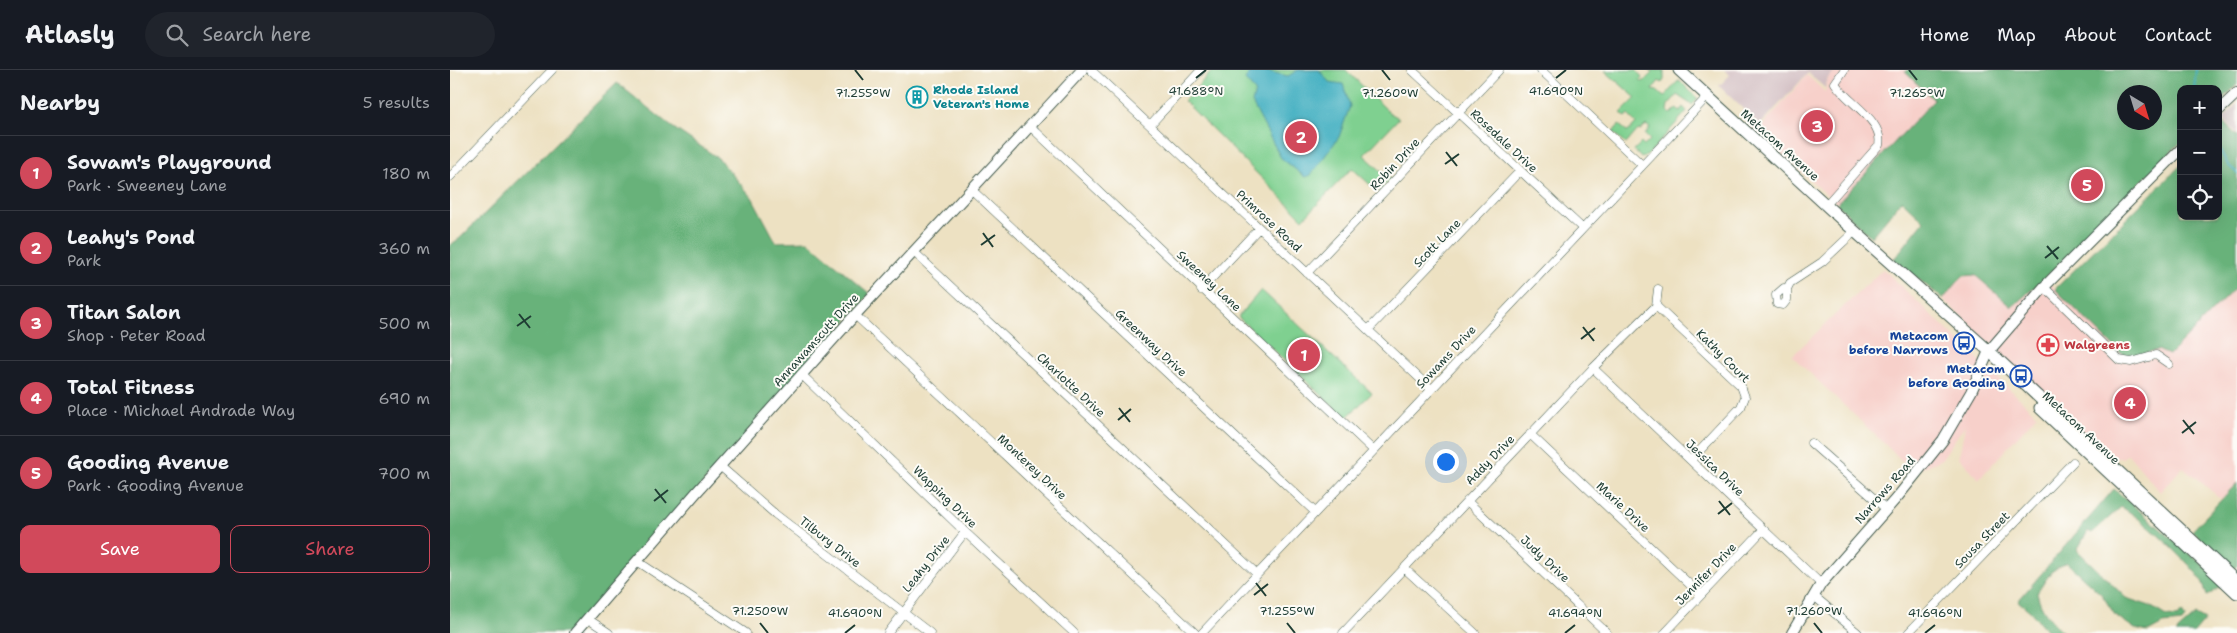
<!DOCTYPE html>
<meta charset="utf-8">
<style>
:root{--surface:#171b24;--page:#20242c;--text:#f1f3f6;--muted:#9ea1a6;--line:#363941;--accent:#d1495b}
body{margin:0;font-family:"Shantell Sans",sans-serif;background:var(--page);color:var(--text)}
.controls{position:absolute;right:15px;top:15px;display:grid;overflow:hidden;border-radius:10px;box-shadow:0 5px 20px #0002}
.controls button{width:45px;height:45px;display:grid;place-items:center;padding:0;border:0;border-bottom:1px solid var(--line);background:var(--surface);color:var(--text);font:25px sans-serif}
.compass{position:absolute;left:1667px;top:15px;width:45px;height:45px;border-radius:50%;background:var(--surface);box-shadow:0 5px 20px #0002;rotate:142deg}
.you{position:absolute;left:995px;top:391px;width:18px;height:18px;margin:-12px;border:4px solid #fff;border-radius:50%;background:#1a73e8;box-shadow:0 0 0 8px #1a73e833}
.badge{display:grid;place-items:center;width:32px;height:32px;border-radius:50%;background:var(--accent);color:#fff;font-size:16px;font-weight:700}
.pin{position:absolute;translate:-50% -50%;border:2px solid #fff;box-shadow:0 1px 5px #0006}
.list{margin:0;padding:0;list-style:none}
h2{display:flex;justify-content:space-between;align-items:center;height:65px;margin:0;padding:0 20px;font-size:21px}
h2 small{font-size:16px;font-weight:400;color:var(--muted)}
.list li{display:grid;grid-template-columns:32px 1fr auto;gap:15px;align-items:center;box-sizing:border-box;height:75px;padding:0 20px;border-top:1px solid var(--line)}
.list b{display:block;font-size:19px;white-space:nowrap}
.list p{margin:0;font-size:16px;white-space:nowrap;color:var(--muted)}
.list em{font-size:16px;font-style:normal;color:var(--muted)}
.actions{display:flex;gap:10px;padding:15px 20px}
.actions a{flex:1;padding:11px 0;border:1px solid var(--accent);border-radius:10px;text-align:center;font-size:18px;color:var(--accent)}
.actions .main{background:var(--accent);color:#fff}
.icon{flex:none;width:28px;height:28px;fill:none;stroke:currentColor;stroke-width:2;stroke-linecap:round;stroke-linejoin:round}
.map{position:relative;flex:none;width:1787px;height:563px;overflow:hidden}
header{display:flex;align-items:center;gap:30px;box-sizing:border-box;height:70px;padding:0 25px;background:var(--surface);border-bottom:1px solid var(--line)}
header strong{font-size:24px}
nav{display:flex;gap:28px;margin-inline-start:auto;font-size:18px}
.search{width:350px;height:45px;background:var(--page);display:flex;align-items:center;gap:12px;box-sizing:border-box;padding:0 18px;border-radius:28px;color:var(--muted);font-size:19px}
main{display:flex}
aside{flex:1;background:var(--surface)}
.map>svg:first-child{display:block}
.built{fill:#f7d0ca}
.industrial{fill:#d2bec2}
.green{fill:#7fd090;stroke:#4f8662}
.forest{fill:#67b27a;stroke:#437857;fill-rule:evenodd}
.water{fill:#44b0c2;stroke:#32767b}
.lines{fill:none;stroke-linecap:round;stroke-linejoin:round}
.stream{stroke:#44b0c2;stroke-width:2}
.street-casing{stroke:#3e5649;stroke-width:9}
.secondary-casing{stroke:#3e5649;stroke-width:12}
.primary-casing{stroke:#3e5649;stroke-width:13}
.street{stroke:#fff;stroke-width:8}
.secondary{stroke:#fff;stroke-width:10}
.primary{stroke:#fff;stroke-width:11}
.ticks{fill:none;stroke:#1f3d34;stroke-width:2}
.labels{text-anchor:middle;stroke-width:4;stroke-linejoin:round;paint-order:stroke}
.culture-label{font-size:12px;font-weight:bold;fill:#0d838f;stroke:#fdfcf7;text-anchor:start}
.street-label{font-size:12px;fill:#1f3d34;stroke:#fdfcf7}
.transit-label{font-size:12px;font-weight:bold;fill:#164399;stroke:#fdfcf7;text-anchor:end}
.health-label{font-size:12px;font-weight:bold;fill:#be3a42;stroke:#fdfcf7;text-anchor:start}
.ticks-label{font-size:12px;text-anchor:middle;fill:#1f3d34;stroke:#fdfcf7;stroke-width:4;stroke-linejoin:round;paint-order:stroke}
</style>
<header>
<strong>Atlasly</strong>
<div class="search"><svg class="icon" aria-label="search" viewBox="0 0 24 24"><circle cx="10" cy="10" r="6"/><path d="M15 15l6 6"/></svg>Search here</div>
<nav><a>Home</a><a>Map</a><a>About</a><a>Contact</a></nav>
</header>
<main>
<aside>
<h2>Nearby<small>5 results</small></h2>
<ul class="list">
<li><span class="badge">1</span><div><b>Sowam's Playground</b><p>Park · Sweeney Lane</p></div><em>180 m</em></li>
<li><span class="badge">2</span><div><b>Leahy's Pond</b><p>Park</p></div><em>360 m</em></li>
<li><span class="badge">3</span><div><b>Titan Salon</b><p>Shop · Peter Road</p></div><em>500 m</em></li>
<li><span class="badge">4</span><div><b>Total Fitness</b><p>Place · Michael Andrade Way</p></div><em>690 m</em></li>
<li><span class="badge">5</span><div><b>Gooding Avenue</b><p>Park · Gooding Avenue</p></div><em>700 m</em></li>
</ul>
<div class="actions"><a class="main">Save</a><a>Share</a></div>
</aside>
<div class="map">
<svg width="1787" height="563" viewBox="0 0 1787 563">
<rect width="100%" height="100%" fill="#fdfcf7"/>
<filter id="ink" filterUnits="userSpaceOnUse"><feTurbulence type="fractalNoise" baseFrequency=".02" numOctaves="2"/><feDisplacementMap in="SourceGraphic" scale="10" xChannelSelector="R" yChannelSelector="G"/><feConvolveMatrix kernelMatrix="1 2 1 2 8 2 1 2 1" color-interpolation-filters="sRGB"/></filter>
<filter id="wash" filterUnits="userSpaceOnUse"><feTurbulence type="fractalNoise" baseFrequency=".0096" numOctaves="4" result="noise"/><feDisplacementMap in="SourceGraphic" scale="20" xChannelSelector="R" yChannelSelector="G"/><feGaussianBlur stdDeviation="1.12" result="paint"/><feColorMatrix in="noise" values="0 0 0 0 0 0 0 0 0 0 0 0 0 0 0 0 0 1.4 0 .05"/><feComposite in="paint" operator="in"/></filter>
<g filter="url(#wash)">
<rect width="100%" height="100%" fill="#ede1c2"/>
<path class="built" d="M1386,0h71l-2,2 29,28 -97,104 -80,-72 50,-57 18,17 3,-14z
M1433,199l154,146 -58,64 -20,-22 6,-32 -24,35 -28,11 -121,-115z
M1525,205l37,32 33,-29 74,74 10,5 29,-7 11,5 68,-69v197l-16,16 -38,-32 -23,25 -32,-38 -6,4h-12l-167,-159 20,-23z"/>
<path class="industrial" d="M1274,0h112l-8,8 -3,10 -17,-15 -48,52 -41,-39 11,-11z
M1787,34v30l-14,-15z"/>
<path class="green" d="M763,0h133l44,43 9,5 -35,37 26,24 -12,13 -26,-24 -49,51 -119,-118z
M1186,0l6,7 -2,3 3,2 9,-9 -3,-3h15v10l-2,3 -3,-2 -7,9 5,1 7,6 15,-17 19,19 -6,6 -15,-10 -9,10 -1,6 4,3 6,-6 3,3 3,-4 4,4 -39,44 -7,3 -7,-8 7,-7 3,3 6,-6 -5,-5 5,-7 -4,-3 -6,6 -2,-1 -12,14 -13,-12 6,-7 9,7 8,-9 -8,-8 -3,2 -4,-4 15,-15 -31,-27z
M811,220l111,103 -26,25 -108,-101z"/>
<path class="forest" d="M1457,0h330v15l-19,19v-15h-37v53l-136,136 -33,29 -37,-32 -12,1 -20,23 -49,-40 30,-38 -22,-21 -31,37 -34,-33 97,-104 -29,-28zM1674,22h30v30h-30z
M167,13l55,44 46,31 34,39 24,45 32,-1 62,53 -299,339h-121v-388l9,-6z
M1774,53l13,13v150l-68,69 -11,-5 -30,7 -9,-5 -64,-63 126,-124v51h37v-87z
M1787,413v83l-5,4 -40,-39z
M1664,419l111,95 -18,12c-2,-6 -3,-13 -7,-18 -13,-18 -59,-61 -79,-71l-29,26 -4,-2 -11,19 49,48 24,8 16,10 12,1 4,-5 3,6 -3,4 -19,2 -15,8 -13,-3 -20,-14 -13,-20 -36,-33 -15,10 -14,21c4,18 14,27 27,40h-15l-19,-22 -12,-10z
M1746,545l9,5 -11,13h-18z"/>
<path class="water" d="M811,0l27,6 10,-6h21l10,12 14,2 7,22 -11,31 -28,38 -6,2 -24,-19 -29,-55 3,-12 -10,-11 4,-7z"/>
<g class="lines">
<path class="stream" d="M1744,19l2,-19
M1768,76l10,19 9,8"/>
</g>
</g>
<g filter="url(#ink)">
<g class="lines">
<g class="street-casing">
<path id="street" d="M641,0l340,319
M962,0l170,158
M1091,0l100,94
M700,55l51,-55
M581,57l342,323
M0,107l102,-107
M522,120l343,322
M1376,135l53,-60c5,-25 -32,-42 -44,-62l9,-13
M464,182l343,322
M857,203l192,-203
M1594,217l75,73 12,2 25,-7 13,9
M1334,218l3,1v11l-4,5 -6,-1 -1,-9z
M1208,219l-2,17 85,80 4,11 -4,10 -50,53
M1337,219l3,-6 32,-21 33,-31
M751,220l58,-62
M405,245l340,318
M919,259l151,-158
M1143,298l228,216
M351,304l164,158 109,101
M1080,364l171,161
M1361,373l75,66
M270,396l55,48 155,119
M1017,431l140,132
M187,491l109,72
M954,498l71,65
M1364,526l44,37
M138,549l21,14
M438,563l77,-101
M752,563l505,-536
M893,563l250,-265 63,-62
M1215,563l98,-103
M1458,563l165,-171"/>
</g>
<g class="secondary-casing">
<path id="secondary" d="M1768,41l19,-18
M125,563l120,-139 160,-179 227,-245
M1342,563l29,-49 78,-89 44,-55 28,-48 18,-41 55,-64 137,-138"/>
</g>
<g class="primary-casing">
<path id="primary" d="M1229,0l162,149 148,132 248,231
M1590,338l197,185"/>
</g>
<use href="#street" class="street"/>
<use href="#secondary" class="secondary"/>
<use href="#primary" class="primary"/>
</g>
</g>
<path class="ticks" d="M405,0l8,10M932,0l8,10M1459,0l8,10M746,8l10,-8M1106,8l10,-8M996,82l11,14M995,94l14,-10M533,163l10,14M531,175l14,-10M1597,176l11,13M1595,188l14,-11M69,244l11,14M67,256l14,-10M1133,257l11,14M1131,269l14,-11M669,338l11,14M668,350l13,-11M1733,350l11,14M1732,363l14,-11M205,419l11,14M204,431l14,-11M1269,431l11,14M1268,444l14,-11M806,513l10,13M804,525l14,-11M310,553l8,10M837,553l8,10M1364,553l8,10M395,563l10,-8M1115,563l10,-8M1475,563l10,-8"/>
<defs>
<g id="building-ring" transform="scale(1.125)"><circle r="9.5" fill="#fdfcf7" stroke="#0f9aa8" stroke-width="1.5"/><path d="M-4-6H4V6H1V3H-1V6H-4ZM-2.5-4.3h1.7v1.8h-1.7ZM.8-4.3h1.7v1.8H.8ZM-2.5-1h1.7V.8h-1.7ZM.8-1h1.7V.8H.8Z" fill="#0f9aa8"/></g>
<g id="bus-ring" transform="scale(1.125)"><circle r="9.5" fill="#fdfcf7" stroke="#1a4fb4" stroke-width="1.5"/><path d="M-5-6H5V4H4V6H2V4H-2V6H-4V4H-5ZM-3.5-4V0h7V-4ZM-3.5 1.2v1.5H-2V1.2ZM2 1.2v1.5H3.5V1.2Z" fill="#1a4fb4"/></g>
<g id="pharmacy-ring" transform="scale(1.125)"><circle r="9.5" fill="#fdfcf7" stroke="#e0444e" stroke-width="1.5"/><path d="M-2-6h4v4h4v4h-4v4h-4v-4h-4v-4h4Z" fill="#e0444e"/></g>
</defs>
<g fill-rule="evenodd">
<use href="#building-ring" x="467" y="27"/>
<use href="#bus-ring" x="1514" y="273"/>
<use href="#pharmacy-ring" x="1598" y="275"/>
<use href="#bus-ring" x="1571" y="306"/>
</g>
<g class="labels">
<g class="culture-label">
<text x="483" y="24">Rhode Island<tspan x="483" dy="14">Veteran's Home</tspan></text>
</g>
<g class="street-label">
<text transform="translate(1054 71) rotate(43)" y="4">Rosedale Drive</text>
<text transform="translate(1330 75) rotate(42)" y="4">Metacom Avenue</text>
<text transform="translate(945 94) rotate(-47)" y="4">Robin Drive</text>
<text transform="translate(819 151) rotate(43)" y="4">Primrose Road</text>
<text transform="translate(987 173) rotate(-46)" y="4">Scott Lane</text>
<text transform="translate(759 211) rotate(43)" y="4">Sweeney Lane</text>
<text transform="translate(366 270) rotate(-48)" y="4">Annawamscutt Drive</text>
<text transform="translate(701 273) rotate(43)" y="4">Greenway Drive</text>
<text transform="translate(1273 286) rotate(45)" y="4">Kathy Court</text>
<text transform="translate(996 287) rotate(-47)" y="4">Sowams Drive</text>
<text transform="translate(621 315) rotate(43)" y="4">Charlotte Drive</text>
<text transform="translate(1631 358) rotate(43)" y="4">Metacom Avenue</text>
<text transform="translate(1040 390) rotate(-46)" y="4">Addy Drive</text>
<text transform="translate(582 397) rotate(43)" y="4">Monterey Drive</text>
<text transform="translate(1265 398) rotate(44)" y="4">Jessica Drive</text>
<text transform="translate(1435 420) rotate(-49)" y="4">Narrows Road</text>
<text transform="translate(495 427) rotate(44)" y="4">Wapping Drive</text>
<text transform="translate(1173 437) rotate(43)" y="4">Marie Drive</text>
<text transform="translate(1532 470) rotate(-46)" y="4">Sousa Street</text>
<text transform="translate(380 472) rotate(38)" y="4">Tilbury Drive</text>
<text transform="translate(1095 489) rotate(43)" y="4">Judy Drive</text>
<text transform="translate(476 494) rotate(-52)" y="4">Leahy Drive</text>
<text transform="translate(1256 504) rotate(-46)" y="4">Jennifer Drive</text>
</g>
<g class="transit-label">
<text x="1498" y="270">Metacom<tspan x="1498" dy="14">before Narrows</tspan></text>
<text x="1555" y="303">Metacom<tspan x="1555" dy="14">before Gooding</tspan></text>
</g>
<g class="health-label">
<text x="1614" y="279">Walgreens</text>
</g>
</g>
<g class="ticks-label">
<text x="746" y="25">41.688°N</text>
<text x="1106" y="25">41.690°N</text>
<text x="940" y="27">71.260°W</text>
<text x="1467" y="27">71.265°W</text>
<text x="413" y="27">71.255°W</text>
<text x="310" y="545">71.250°W</text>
<text x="837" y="545">71.255°W</text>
<text x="1364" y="545">71.260°W</text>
<text x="405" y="547">41.690°N</text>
<text x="1125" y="547">41.694°N</text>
<text x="1485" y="547">41.696°N</text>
</g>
</svg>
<div class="controls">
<button>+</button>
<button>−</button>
<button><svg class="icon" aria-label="locate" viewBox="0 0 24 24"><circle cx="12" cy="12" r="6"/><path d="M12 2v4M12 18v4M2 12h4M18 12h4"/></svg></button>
</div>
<svg class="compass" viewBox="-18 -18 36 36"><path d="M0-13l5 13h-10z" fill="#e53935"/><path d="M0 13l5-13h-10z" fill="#9ea1a6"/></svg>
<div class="you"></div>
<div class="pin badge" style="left:854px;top:285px">1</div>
<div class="pin badge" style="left:851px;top:67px">2</div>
<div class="pin badge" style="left:1367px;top:56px">3</div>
<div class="pin badge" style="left:1680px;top:333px">4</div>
<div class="pin badge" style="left:1637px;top:115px">5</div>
</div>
</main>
